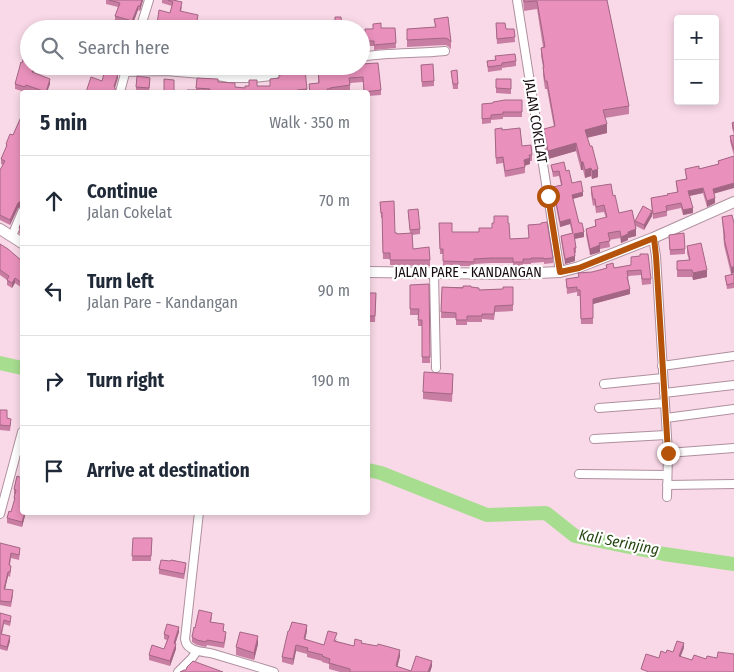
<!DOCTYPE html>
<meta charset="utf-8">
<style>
:root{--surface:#fff;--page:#f2f2f3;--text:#1f2937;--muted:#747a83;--line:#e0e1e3}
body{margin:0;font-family:"Fira Sans Condensed",sans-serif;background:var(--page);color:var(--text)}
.controls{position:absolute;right:15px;top:15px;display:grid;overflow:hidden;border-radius:5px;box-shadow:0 2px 8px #0003}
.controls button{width:45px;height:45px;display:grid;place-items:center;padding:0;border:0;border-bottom:1px solid var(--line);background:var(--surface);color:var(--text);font:25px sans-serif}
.stop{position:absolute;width:15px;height:15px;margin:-11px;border:4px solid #b45309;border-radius:50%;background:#fff}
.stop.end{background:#b45309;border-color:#fff;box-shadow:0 1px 5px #0008}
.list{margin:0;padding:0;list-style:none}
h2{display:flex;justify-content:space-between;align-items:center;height:65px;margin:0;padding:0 20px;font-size:21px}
h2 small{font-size:16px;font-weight:400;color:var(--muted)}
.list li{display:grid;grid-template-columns:32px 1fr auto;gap:15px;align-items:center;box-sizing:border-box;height:90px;padding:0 20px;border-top:1px solid var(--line)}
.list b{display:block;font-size:19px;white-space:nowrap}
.list p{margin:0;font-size:16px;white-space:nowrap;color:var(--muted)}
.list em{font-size:16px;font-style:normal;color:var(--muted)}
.icon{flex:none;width:28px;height:28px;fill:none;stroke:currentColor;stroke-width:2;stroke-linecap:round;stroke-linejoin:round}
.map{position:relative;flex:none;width:734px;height:672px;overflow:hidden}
.search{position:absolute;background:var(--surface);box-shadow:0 2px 8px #0003;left:20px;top:20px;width:350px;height:55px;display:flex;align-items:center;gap:12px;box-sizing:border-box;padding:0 18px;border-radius:28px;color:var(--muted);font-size:19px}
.panel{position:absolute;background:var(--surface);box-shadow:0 2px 8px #0003;left:20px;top:90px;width:350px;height:425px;border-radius:5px}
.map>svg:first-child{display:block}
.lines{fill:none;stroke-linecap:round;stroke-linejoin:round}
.river{stroke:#a7dd8f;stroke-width:14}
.minor-casing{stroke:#af909e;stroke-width:10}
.major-casing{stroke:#af909e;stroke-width:12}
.minor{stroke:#fff;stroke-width:8}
.major{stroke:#fff;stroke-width:10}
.wall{fill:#c87da2}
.shaded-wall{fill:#a36684}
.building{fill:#e991bc;stroke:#a36684}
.route{stroke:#b45309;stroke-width:6}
.labels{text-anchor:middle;stroke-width:4.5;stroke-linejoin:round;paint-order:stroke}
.street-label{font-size:14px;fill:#160b10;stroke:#fff}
.water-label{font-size:15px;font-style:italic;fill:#234510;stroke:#fff}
</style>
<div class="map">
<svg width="734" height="672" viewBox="0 0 734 672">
<rect width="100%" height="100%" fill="#f9d9e7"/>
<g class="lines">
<path class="river" d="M0,363l22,5
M368,470l13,3 106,42 59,-2 29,23 89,18 70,10"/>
<g class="minor-casing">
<path id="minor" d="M517,0l43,272
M140,29l9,-29
M361,57c28,-5 56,-3 84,-6
M126,72l40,-1 47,4 16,3h25l17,-2 18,-8 9,-2
M120,92l7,-26
M12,236l10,-24
M653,238l3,18 12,197 -1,44
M434,273l2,95
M662,366l72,-10
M604,384l59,-6
M664,393l70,-8
M599,408l66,-5
M666,418l68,-9
M594,439l72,-4
M668,453l66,-5
M579,474l88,1
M667,485l67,-1
M199,512l-14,127c1,5 2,7 7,10 6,3 15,3 22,5 20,6 40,12 60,18
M0,514l22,-82
M178,672l14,-14 5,-7"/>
</g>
<g class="major-casing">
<path id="major" d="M0,229l22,14
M368,272l146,2 46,-2 19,-5 74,-29 81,-36"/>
</g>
<use href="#minor" class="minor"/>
<use href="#major" class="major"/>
</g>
<path class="wall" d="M106,0h37l-3,11 -2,-1 -6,16 -17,-6v-4l3,-9 -12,-3z
M162,0h13l7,7 -1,5 17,8 -2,9h-49l10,-5 13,-11 2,-7 -10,-3z
M523,0h84l22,106v8l-24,4 2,15 -20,5 11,39 -6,2 -1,-3 -6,2 -2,-8h-2l-5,-19 -28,8 -4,-22v-8l10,-2 -7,-38h-2l-2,-14v-8l-2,-11v-8l2,-1 -6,-38 -13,2z
M434,19l17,23v7l-3,-3 -3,-1 -38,2v-18l28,-2z
M395,28l1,20 -22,2v-4h-9v-17z
M496,28l10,1h8l1,13 -18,2z
M495,56l21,5v5l-14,2v2l-14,2 -1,-11 8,-1z
M421,65l13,16v5l-12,1z
M202,66h37l-37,1z
M253,66h22v2l-5,2 -17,-1z
M361,66l20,24v5l-13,1v-4h-4l-1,-10 -13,1v7l-17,2h-23l-1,-8 9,-1v-15z
M451,71l7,13v5h-5z
M33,73l17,11 -3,8h-15l-6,-2 -1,2 -10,-3v-5z
M279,75l28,14v3h-120l9,-2 1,-12 38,9 10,1 12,-2h13l9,-8z
M496,79h15v15l-15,-1z
M150,83l-1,9h-13v-5z
M522,100v17h-19v2l-12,1v3l-9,1v-20l11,-1z
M22,117v90h-1l-3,1 -8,17 -10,-5v-50l3,-5 -2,-1v-5l5,-11v-4l7,-9z
M734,122v34l-4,-15v-5l4,-1 -2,-7v-5z
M495,129l7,1 20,16 10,9v6h-2v3l-5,1v8l-20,4 -2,-14 -7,1z
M734,156l-20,37 1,10 -8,4 -4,-14 -13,3 3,17 -10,2 -2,-7 -14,3v5l-14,3 -2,-16v-5l16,-2 10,-4 -1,-11 10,-2 -1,-10h14l19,-5v-3z
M551,165l15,6 6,12 11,13 -10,3 6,24 5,14 -10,2 2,9v5h-1v8l-10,3 -4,-24v-4l11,-3 -2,-9 -10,3 -7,-35v-5l8,-2 -2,-9 -6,1z
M591,187l22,9 6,17 16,12v-4l17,-5 -8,14 -8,-4v10l-8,2v2l-7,3 -1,-5 -11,2 1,7 -10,2v3l-10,3 -4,-20v-6l9,-3v-6l11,-2 -2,-6 -8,1 -1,-8 -2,1 -2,-12z
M380,202l15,31 2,1 13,-1 -2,-23 12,19v5l-8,1 1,14 17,11v6l-40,-1v-6h-7l-1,-41h-1z
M722,217l12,6v50l-3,1 -7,-29z
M22,220v15l-3,-2v-5z
M439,223l13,9h27l29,-9 2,16 19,-1 -1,-13 25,33v5l-9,1v-2l-13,1v1h-8v3h-10v-4h-22l-17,1v2h-31v-12h-3z
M669,235l16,14v5l-15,1z
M0,244l22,17v27l-7,-5 -3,5 -5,-3v-5l-7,-5z
M687,246l20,31 -14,3 -1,-3h-15v-16l12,-1 -2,-7z
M631,257l20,22v5l-9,1 -1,-10 -13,1 2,18 -37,10v20h-12l-1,-28h-3v-4l-10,2 -1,-15 13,-2 27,-8v-4l8,3 17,-3z
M734,274v14l-7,1 -2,-13z
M429,284l1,79h-8v-37h-4v-11h-8v-30z
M442,287h29l8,3 24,-1 10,-2v24l-18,1 -1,8 -12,-1v3h-15v3h-11v-7h-15z
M368,293h8l-1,29h-7z
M453,381l-1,21 -29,-3v-7z
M0,410l11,13 -1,8 -10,-1z
M22,450v13l-2,-1v-5z
M17,476l5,36h4l-4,15 -15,-4v-5l4,-6 3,-10 1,-8h-1v-5z
M133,538h19l-1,23h-19z
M0,543l20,9 -1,8 -8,-2 -1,7 1,5 -1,7 -2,-1 -3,13 8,6 -2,12 -11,-2z
M186,567l-2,12 -25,-5v-5z
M0,613l11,8 -1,5 -6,-2 -2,10 8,7 -3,10 -7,-2z
M212,617l-1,5 13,6 -1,3 3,6 -2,11 -17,-3 -1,2 -9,-2 -5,-3v-5l3,-9z
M307,631l-2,8 19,6 13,-6 -1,2 18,5 8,-3 38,13 -3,11 14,4 21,-5 -2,6h-90l-11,-3v-5l-7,-2v-1l-15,-4v-3l-11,-3 -3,14 -11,-3v-5z
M179,632l-4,12 1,5 -6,17 -21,-6v-5l15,-6 3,-9 -3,-1v-5z
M258,644l-4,16 -18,-5v-8z"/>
<path class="shaded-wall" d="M142,0h1l-3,11v-5z
M138,6v4l-6,16v-5z
M34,66h2l-4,11v-5z
M270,66h5v2l-5,2z
M118,74v4l-4,13v-5z
M50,79v5l-3,8h-1z
M607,124v9l-22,5v-8z
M576,143v8l-28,8v-8z
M530,158v6l-6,2v-6z
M581,162h2v8h-2z
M591,168v8l-6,2v-8z
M598,169v8l-6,2v-8z
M734,183v5l-21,6v-5z
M703,188v5l-15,3v-5z
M583,192v4l-11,3v-4z
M715,198v5l-8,4v-6z
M21,201v6l-3,1 -8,17v-5l8,-17z
M693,208v5l-10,2v-5z
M652,211v5l-8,14v-5z
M570,219v5l-10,3v-5z
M636,229v7l-8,2v2l-7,3v-6l7,-5z
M584,232v5l-10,2v-5z
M600,245v7l-10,3v-6z
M575,256v5l-10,3v-5z
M731,267h3v6l-3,1z
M707,270v7l-14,3v-7z
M15,278v5l-3,5v-5z
M630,289v5l-37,10v-5z
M25,512h1l-4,15v-5z
M8,572v4l-4,17v-4z
M307,625v6l-3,14v-6z
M179,627v5l-5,16v-5z
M10,636v5l-3,10v-4z
M258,636v8l-4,16v-7z
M684,643v5l-5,13v-5z
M176,644v5l-6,17v-5z
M296,645v6l-3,14v-6z
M400,650v6l-4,16v-6z
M432,661v5l-2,6h-2z"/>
<path class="building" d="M109,0h33l-2,6h-2l-6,15 -17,-5 5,-13z
M168,0h5l9,2 -2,9 18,4 -2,11 -7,-1 -1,4h-41l2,-7 8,2 2,-14 11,3 3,-11z
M524,0h83l22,106 -26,4 4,14 -22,6 5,16h2l6,23 -6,2 -1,-3 -6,2 -2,-8h-2l-5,-19 -28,8 -4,-22 11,-3 -8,-45h-2l-2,-14h1l-3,-19 4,-1 -8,-46 -13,1z
M335,17h6l1,12h-18v-2h11z
M448,17l3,25 -3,-3 -3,-1 -38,2v-11l29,-2 -2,-8z
M381,23v5h14l1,15 -22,2v-4h-9v-12h8v-5z
M496,23h9l1,6h8l1,8 -18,2z
M26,50l3,1v15h5l-2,6 18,7 -4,13 -20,-7 -1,2 -10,-3 6,-22 1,1z
M515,54l1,7 -14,2v2l-14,2 -1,-6 9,-1 -1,-4z
M378,63l3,27 -17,2 -1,-15 -14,1 1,7 -20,3v1h-3l1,3h-18l-1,-8 10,-1 -1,-15 15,-1v-1h28v-2z
M433,64l1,17 -12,1 -1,-17z
M106,66h8l-2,6 6,2 -4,12 2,5 -1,1h-29l5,-15 11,4z
M305,70l2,19 -10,1v2h-37l-13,-1 -1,1h-36v-3l-14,-1 1,-10 21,1v3l17,1v4l10,1v-2h4v-6h8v6h13v-7l9,-1v-3l17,-2 -1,-2z
M457,70l1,14h-5l-2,-13z
M137,76l13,2 -1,10 -13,-1z
M164,79l10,1v12h-10z
M496,79h15v10l-15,-1z
M187,90h11v2h-11z
M505,100h17v12h-19v2l-12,1v3l-9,1v-15l11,-1v-1z
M21,117h1v85l-1,-1 -3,2 -8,17 -10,-5v-45l5,-9 -4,-2 6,-14 -1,-1 4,-10 3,1z
M734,122v8l-2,-7z
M502,128v2l18,-2 2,18 9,-1 1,10h-3l1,3 -6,2 1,7 -20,4 -2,-14 -7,1 -1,-29z
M734,135v15l-4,-14z
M734,156v27l-21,6 2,9 -8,3 -4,-13 -15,3 5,17 -10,2 -2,-7 -15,3 1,5 -14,3 -2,-16 17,-3 -1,-1 11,-2 -2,-11 11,-2 -2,-10 14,-3v3l20,-5 -1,-3z
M564,162l2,9 3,-1 3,13 9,-2 2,11 -11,3 7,28h3l2,9 -10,2 2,14h-2l1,8 -10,3 -4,-23 12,-3 -3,-14 -10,3 -7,-35 9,-2 -3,-14 -6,1 -2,-7z
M611,184l2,12 2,-1 4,18 13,-3 4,19 -8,3v2l-7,3 -1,-6 -12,2 2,8 -11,2 1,2 -10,4 -4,-20 10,-3 -1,-6 12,-3 -3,-12 -8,2 -1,-8h-2l-2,-12z
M394,201l1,32h2v1l15,-1 1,16 16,-2 1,13h-40v-7h-7l-1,-41 -1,1 -1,-11z
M643,206l9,5 -8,14 -9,-4z
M418,209l2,20 -10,1 -2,-20z
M732,215l2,8v44h-3l-7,-29h1l-3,-21z
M494,216h14v7h1l1,16 19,-1 -1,-13 13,-1v-1l6,-1 6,36 -9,1v-1h-13v1h-8v3h-10v-4h-22l-17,1v3l-31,-1v-12h-3l-1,-26h13v9h27v-4h13v-5h2z
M22,220v10l-3,-2z
M684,233l1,16 -15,1 -1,-15z
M701,243l6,27 -14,3 -1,-3h-15v-9l13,-1 -3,-14z
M0,244l8,5 14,12v22l-7,-5 -3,5 -5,-3 2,-4 -9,-6z
M640,254h8l3,25h-9l-1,-9 -14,1 1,6h-1l3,12 -37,10v19l-12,1 -1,-29h-3v-3l-10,1 -1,-9 13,-2 -1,-4 14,-1 15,-4 -1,-3 7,-2 1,5 17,-3v-8l9,-1z
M734,274v9l-7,2 -2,-9z
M429,284l1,73h-8v-37h-4l1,-11h-9v-24z
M463,286h8v1l8,1v2l24,-1v-2h10v18l-18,1 -1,8h-12v2h-15v4h-11v-7l-15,-1 1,-25 21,1z
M368,293h8l-1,23h-7z
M424,372l29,2 -1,20 -29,-2z
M0,410h7v8l4,1 -1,7 -10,-1z
M22,450v8l-2,-1z
M17,476l5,2v34h3l-3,10 -15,-4 2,-7 2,1 4,-14h-1l2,-8 -2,-1z
M133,538h19l-1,18h-19z
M0,543l20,5 -1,7 -8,-2 -2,12 2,1 -1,6h-2l-4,17 9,1 -2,12 -11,-1z
M161,560l9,1 1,-1 15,3 -2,11 -25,-5z
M199,610l13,3 -2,9 14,2 -1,7 3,1 -2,11 -17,-3 -1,2 -9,-2 -5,-3 2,-10 1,1z
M0,613l11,3 -1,6 -6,-2 -3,14 9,2 -3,11 -7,-2z
M292,622l15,3 -3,14 20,6 4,-14 9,2 -3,8 20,5 1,-7 7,2 -1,2 16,3 1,-2 22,6 -4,16 15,5 5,-15 16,5 -4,11h-78v-3l-21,-6 1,-4 -8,-3 1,-1 -16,-4 1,-3 -12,-3 -3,14 -11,-2 6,-26h1z
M167,624l12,3 -5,16 2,1 -6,17 -21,-6 3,-10 12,4 5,-13 -5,-2z
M240,632l18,4 -4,17 -18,-6z
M677,641l7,2 -5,13 13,4 2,-5 12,4 1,-3 10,2 1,-6 16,2v18h-85l-8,-3 5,-15 13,4 2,-7 5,2 1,-3 6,2z
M193,661l30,11h-43l4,-2h2l1,-3z"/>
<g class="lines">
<path class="route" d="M548,196l12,76 19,-4 75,-30 2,18 12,197"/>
</g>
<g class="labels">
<g class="street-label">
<text transform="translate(536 121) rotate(81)" y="5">JALAN COKELAT</text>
<text x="468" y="277">JALAN PARE - KANDANGAN</text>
</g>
<g class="water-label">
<text transform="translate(619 542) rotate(11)" y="5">Kali Serinjing</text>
</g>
</g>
</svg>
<div class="controls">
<button>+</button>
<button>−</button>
</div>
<div class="stop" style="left:548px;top:196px"></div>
<div class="stop end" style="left:668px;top:453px"></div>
<div class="search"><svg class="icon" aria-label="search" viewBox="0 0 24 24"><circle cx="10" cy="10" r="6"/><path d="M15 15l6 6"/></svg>Search here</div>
<section class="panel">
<h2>5 min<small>Walk · 350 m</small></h2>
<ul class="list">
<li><svg class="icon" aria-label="ahead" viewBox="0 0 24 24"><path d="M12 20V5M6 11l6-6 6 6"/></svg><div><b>Continue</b><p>Jalan Cokelat</p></div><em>70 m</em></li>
<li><svg class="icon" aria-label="left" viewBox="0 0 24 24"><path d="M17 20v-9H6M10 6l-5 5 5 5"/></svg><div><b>Turn left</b><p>Jalan Pare - Kandangan</p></div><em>90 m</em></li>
<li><svg class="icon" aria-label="right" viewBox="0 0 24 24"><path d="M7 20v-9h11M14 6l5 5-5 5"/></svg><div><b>Turn right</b></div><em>190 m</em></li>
<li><svg class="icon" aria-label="arrive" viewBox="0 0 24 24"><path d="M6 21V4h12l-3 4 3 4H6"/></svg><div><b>Arrive at destination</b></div></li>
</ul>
</section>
</div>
